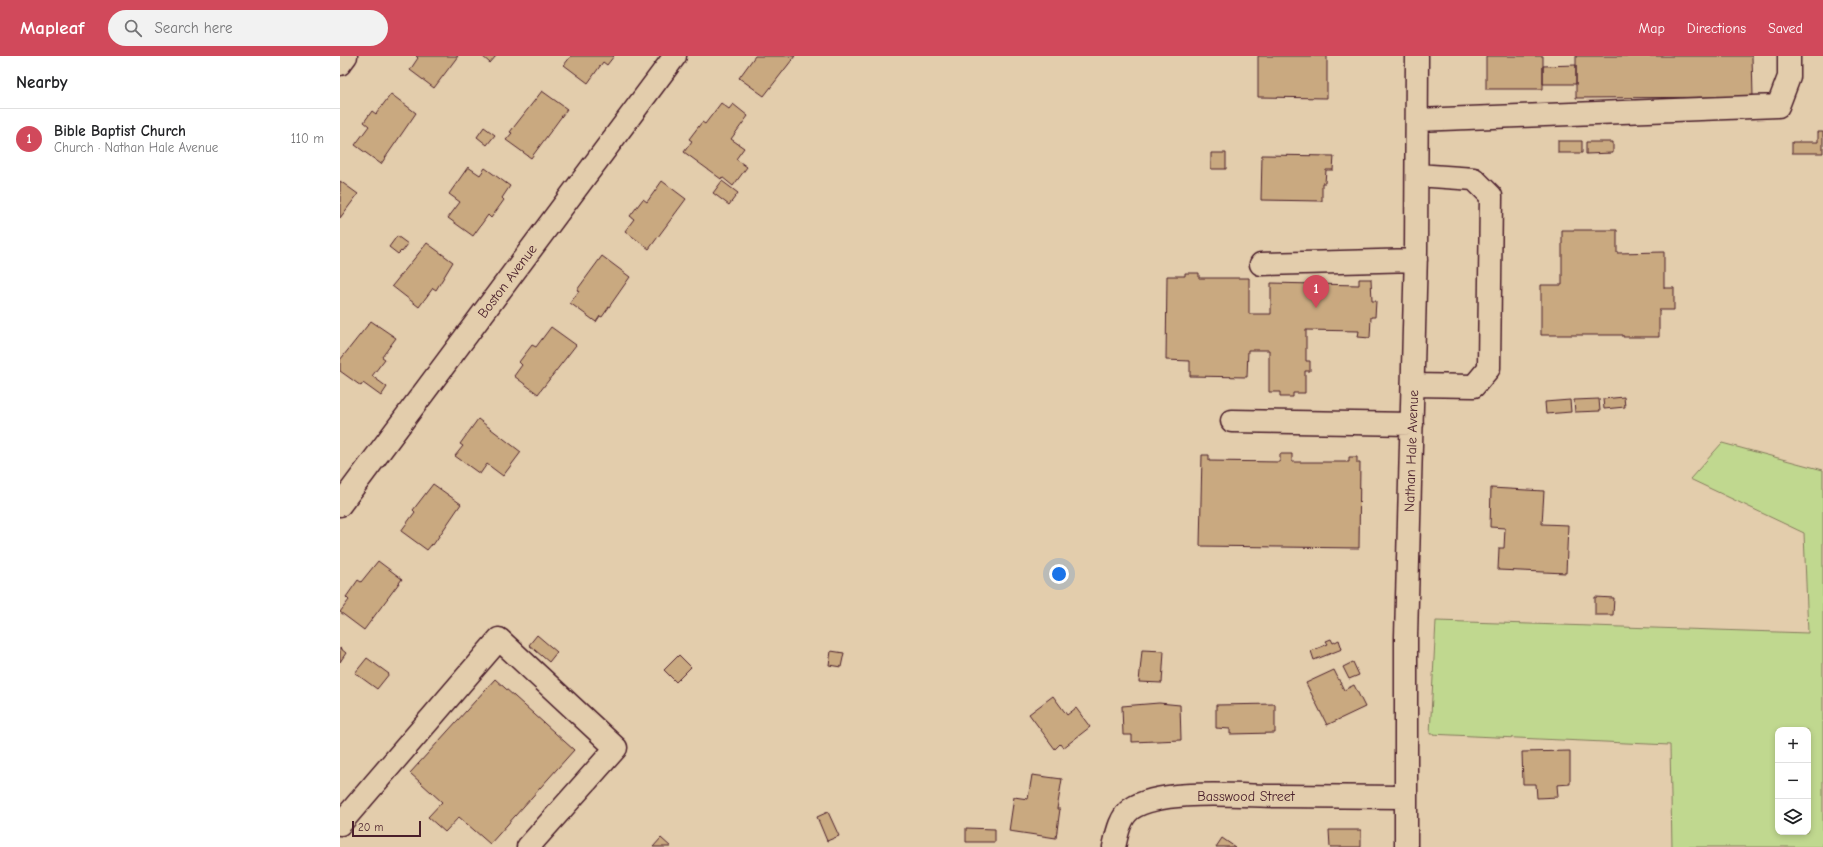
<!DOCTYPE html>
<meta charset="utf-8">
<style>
:root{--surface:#fff;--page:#f2f2f2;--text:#202124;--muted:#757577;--line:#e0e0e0;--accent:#d1495b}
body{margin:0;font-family:"Comic Neue",sans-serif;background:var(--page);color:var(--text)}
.controls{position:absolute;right:12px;bottom:12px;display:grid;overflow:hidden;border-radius:8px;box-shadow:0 2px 6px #0003}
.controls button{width:36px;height:36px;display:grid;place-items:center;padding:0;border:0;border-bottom:1px solid var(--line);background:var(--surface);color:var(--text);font:20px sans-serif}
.scale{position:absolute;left:12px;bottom:10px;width:69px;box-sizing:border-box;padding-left:4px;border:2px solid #4a1f2b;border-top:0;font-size:11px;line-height:14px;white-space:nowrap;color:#4a1f2b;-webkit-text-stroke:3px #e3cdac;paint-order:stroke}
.you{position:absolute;left:719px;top:518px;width:14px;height:14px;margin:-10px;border:3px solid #fff;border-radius:50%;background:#1a73e8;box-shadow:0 0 0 6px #1a73e833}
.badge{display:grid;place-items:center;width:26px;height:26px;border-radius:50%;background:var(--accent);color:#fff;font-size:13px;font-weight:700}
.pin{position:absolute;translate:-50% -33px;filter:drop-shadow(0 1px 2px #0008)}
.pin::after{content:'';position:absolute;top:21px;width:14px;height:12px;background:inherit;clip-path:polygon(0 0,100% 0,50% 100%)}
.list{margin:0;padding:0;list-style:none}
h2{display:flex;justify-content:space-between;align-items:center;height:52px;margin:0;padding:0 16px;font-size:17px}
h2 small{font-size:13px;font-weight:400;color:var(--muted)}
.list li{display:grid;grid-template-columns:26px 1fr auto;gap:12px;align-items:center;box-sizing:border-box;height:60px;padding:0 16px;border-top:1px solid var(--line)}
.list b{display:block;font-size:15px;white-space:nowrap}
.list p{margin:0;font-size:13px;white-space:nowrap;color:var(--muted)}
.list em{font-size:13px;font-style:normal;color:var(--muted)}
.icon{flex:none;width:22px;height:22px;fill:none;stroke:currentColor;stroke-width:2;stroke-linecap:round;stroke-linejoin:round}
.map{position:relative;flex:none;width:1483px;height:791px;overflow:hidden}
header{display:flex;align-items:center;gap:24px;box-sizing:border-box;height:56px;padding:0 20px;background:var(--accent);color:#fff}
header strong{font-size:19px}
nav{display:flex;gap:22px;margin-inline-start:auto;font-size:14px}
.search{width:280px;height:36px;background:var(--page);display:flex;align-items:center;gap:10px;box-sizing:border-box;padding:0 14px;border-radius:22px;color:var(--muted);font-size:15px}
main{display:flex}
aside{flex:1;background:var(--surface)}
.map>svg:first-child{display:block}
.green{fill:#c0d88f;stroke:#857c5d;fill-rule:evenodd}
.building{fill:#c9a980;stroke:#4a1f2b}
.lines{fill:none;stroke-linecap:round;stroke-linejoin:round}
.minor-casing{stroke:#4a1f2b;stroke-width:25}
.minor{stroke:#e3cdac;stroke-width:22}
.labels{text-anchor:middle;stroke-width:3.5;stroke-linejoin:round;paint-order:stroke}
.street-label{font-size:14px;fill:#4a1f2b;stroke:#e3cdac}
</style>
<header>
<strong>Mapleaf</strong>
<div class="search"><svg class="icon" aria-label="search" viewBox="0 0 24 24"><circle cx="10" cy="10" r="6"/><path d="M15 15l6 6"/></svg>Search here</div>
<nav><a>Map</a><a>Directions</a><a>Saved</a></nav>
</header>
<main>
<aside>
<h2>Nearby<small></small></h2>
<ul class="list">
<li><span class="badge">1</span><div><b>Bible Baptist Church</b><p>Church · Nathan Hale Avenue</p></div><em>110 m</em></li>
</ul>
</aside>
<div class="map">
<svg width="1483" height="791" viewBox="0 0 1483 791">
<rect width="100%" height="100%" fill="#e3cdac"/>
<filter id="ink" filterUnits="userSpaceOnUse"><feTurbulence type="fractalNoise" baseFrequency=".025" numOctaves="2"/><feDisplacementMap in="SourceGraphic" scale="8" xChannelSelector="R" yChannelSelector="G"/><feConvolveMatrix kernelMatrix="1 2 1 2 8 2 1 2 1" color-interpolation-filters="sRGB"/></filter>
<g filter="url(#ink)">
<path class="green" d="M1382,387l101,27v377h-151l-2,-102 -240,-11 6,-113 372,12 -4,-100 -114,-54zM1438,674h30v102h-30z"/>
<path class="building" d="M76,0h42l-24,32 -24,-18 8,-12z
M142,0h14l-6,7z
M231,0h43l-7,9 -4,-3 -15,21 -24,-18z
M415,0h40l-31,40 -25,-18z
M918,0h69v42l-69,-1z
M1146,0h57v33h-57z
M1236,0h176l1,41 -177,1z
M1236,9v19h-33v-18z
M202,35l25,18 -36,49 -25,-18 6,-7 -2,-1z
M51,38l25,19 -35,51 -26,-19 14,-19 -5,-4 8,-11 4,3z
M381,47l8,6 4,-5 15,12 -17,23 13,9 -8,11 11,8 -14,19 -11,-9 -1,2 -37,-27 8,-11 -3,-2 13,-17 3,2z
M144,71l11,8 -8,10 -10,-8z
M1478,76h5v21h-31v-11h26z
M1218,85h24v12h-24z
M1246,86h27v11l-27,1z
M871,97h15v16h-15z
M922,99l72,1 -1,14h-7l-1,13h-3v18l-61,-1z
M128,111l12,8 5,-7 25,18 -8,12 2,2 -13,18 -3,-3 -15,21 -25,-18 12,-16 -11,-8z
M0,125l18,13 -18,24z
M322,125l24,18 -37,50 -24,-18 9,-12 -4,-3 13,-17 4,3z
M382,125l16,12 -9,12 -16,-12z
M1222,174h55v23l47,-1v36h10v22h-15v27h-36v-2h-82v-50h21z
M57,180l11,8 -6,8 -1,-1 -3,3 -9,-7z
M87,187l26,19 -17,28 -3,-2 -14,19 -27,-21z
M262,200l28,21 -28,40 -2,-1 -4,6 -26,-19 9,-12 -2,-1z
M845,217h14v5h50v36h22v-31l88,2v-6h12l1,22h4l-1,16h-4l-1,21 -12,-1 1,-6 -53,-1v31h4v10h-5v22h-12v4h-13v-5h-11v-42h-21l-1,27 -57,-1v-15l-24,-1 1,-84h18z
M31,265l25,17 -14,19 3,2 -13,17 15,11 -6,9 -18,-13 -2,3 -21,-15v-11z
M211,271l25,18 -38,49 -24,-18 8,-11 -3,-3 13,-17 4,2z
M1284,341l1,10 -21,2 -1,-10z
M1259,343l1,12 -25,1 -1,-12z
M1230,344l1,12 -25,2 -1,-12z
M138,363l43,33 -18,24 -16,-12 -7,10 -25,-18 8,-10 -3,-2z
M940,398h12v8h57v-5h8v6h3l-1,85 -159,-2 2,-91h7v6l71,1z
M93,428l28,20 -28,41 -1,-1 -5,6 -26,-19 14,-19 -2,-2z
M1151,432l53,3 -2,33 26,1 -2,48 -68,-3 1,-22h5l1,-20 -15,-1z
M38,505l24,18 -38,51 -24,-18 9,-12 -3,-3 12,-17 3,2z
M1255,541l19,1 -1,17h-18z
M197,579l20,17 -8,10 -20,-17z
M991,583l2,4 6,-3 3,9 -28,11 -3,-9 17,-7 -2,-3z
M0,592l6,5 -6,9z
M802,594l22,1 -2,32 -23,-1z
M491,595l13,2 -3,14 -12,-2z
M339,599l12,12 -15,15 -12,-12z
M27,602l22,16 -12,15 -22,-16z
M1013,606l6,13 -10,4 -6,-12z
M994,614l10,20 10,-5 11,22 -38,18 -21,-42z
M155,623l79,71 -84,94 -31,-27 -14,15 -17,-15 14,-15 -32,-29z
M713,640l14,19 9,-7 14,19 -27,21 -3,-4 -5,5 -26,-35z
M819,647l21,2 1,35 -49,2v-7h-9l-1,-29z
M935,648v29l-45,1v-5l-14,-1v-23z
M1230,695v33l-13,1 1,12 -21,1 -1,-14h-13l-1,-32z
M692,719l30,4 -5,30h3l-4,29 -47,-7 5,-34 14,2z
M488,756l11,24 -12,5 -10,-24z
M626,772l29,1v13h-29z
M989,774h32v17h-31z
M321,782l10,9h-18z
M882,782l13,9h-19z"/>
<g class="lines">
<g class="minor-casing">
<path id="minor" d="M0,8l6,-8
M1077,64l361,-14 11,-29v-21
M921,208l155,-4
M1073,329l61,1 15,-18 2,-172 -17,-17 -57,-4
M892,365l180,3
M0,449l335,-449
M0,768l159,-185 117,109 -88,99
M774,791c3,-13 6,-30 17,-38 31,-21 110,-13 147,-13 43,0 85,1 128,1
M1066,791v-210l10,-385 1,-196"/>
</g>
<use href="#minor" class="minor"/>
</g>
</g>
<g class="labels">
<g class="street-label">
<text transform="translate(167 225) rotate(-53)" y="5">Boston Avenue</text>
<text transform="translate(1071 395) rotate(-88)" y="5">Nathan Hale Avenue</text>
<text x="906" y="745">Basswood Street</text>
</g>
</g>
</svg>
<div class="controls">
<button>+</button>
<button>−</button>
<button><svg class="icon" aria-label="layers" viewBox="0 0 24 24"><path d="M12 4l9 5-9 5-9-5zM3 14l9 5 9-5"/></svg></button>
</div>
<div class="scale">20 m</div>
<div class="you"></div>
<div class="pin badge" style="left:976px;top:252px">1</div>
</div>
</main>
